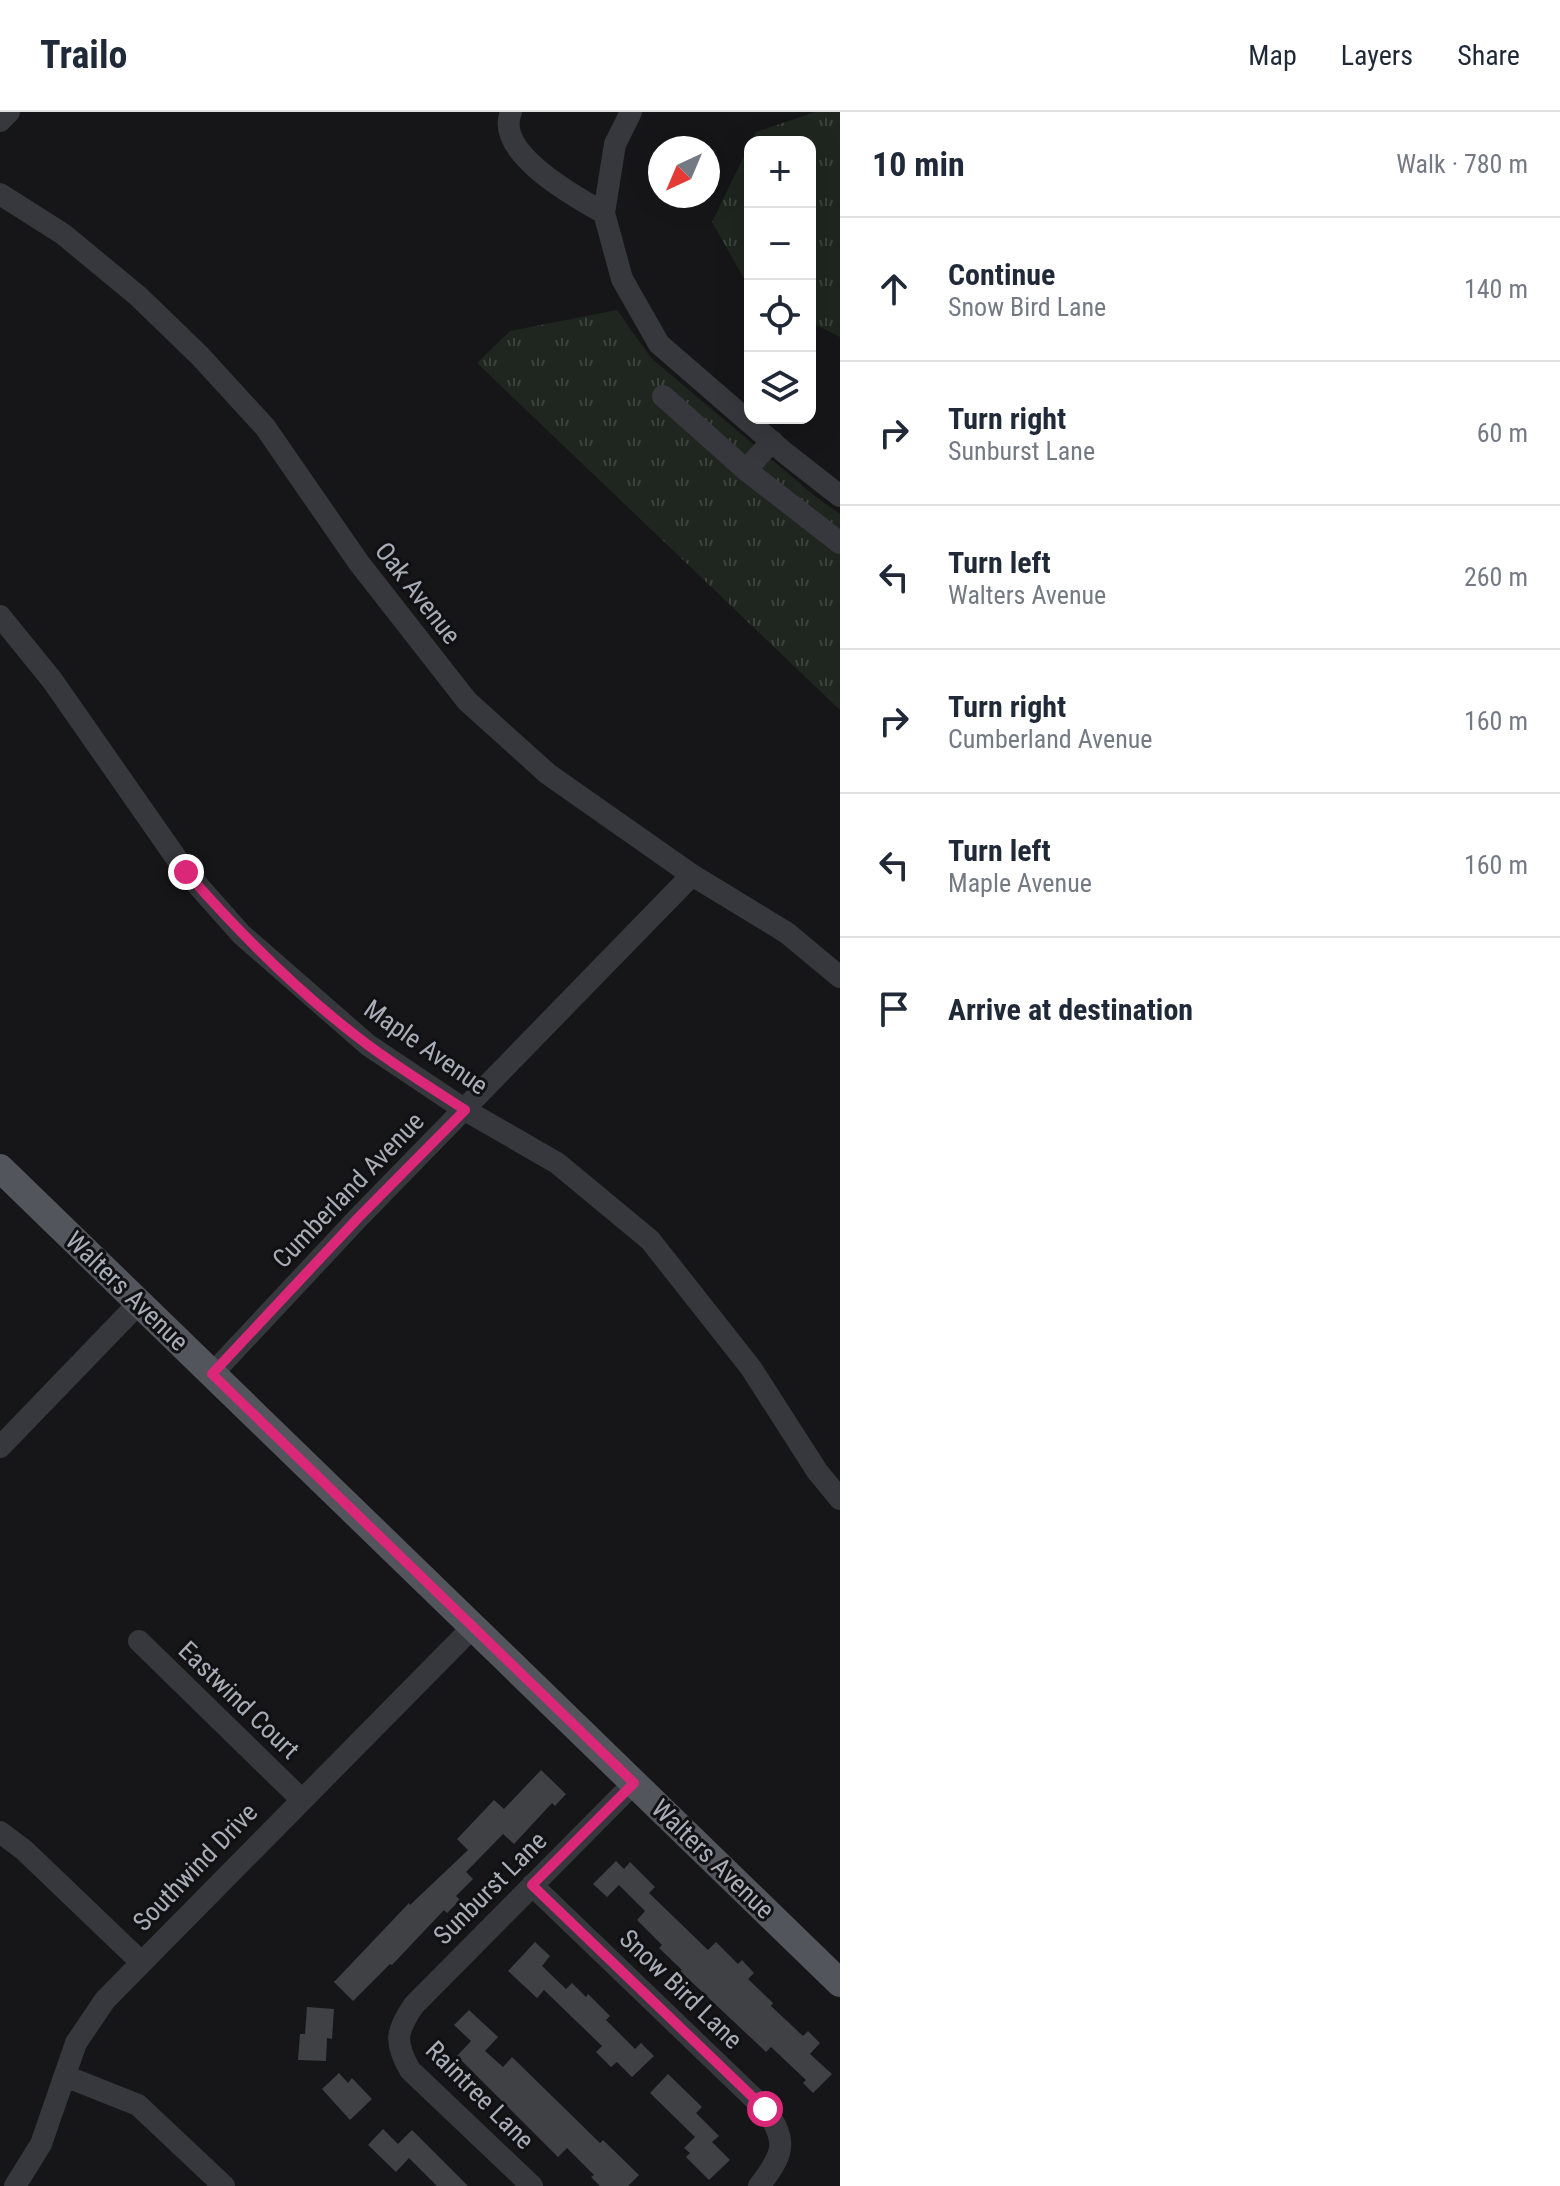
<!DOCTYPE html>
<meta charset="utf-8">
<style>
:root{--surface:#fff;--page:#f6f6f7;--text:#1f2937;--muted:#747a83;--line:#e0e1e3}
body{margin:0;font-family:"Roboto Condensed",sans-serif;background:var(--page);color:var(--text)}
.controls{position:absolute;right:24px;top:24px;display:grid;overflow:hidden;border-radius:16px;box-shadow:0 8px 32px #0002}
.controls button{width:72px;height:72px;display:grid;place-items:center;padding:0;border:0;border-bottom:2px solid var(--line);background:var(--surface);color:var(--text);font:40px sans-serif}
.compass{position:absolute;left:648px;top:24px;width:72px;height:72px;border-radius:50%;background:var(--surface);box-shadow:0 8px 32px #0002;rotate:224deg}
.stop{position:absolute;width:24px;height:24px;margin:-18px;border:6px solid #db2777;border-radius:50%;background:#fff}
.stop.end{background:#db2777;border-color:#fff;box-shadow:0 2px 8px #0008}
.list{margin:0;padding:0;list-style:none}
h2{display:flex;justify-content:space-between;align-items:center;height:104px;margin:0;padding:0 32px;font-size:34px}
h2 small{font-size:26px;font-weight:400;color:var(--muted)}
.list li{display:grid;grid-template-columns:52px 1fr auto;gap:24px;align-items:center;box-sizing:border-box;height:144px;padding:0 32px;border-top:2px solid var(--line)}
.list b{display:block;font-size:30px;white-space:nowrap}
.list p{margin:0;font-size:26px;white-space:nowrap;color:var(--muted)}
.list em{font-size:26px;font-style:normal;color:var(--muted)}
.icon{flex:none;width:44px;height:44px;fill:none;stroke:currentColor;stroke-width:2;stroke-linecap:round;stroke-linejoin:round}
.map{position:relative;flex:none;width:840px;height:2074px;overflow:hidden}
header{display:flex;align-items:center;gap:48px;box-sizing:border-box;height:112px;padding:0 40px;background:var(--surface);border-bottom:2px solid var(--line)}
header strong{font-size:38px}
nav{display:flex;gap:44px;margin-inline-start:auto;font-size:28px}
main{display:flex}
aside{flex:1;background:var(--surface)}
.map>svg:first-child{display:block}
.grass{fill:url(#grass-tufts)}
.building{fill:#404145}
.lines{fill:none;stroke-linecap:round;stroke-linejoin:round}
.minor{stroke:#37383d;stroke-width:22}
.major{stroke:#53555c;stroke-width:28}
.route{stroke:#db2777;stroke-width:10}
.labels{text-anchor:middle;stroke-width:6;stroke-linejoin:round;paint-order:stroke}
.street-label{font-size:26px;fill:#a8adb8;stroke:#111113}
</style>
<header>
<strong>Trailo</strong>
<nav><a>Map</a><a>Layers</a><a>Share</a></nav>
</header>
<main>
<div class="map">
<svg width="840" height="2074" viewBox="0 0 840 2074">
<defs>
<pattern id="grass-tufts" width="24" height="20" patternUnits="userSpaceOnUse" patternTransform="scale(2)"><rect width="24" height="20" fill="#1e261f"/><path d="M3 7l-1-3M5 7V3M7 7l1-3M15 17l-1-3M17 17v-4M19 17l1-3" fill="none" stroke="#3c433d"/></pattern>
</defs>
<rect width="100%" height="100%" fill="#161618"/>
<path class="grass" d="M815,0h25v225l-30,-15v-180h-59l5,-10z
M750,32v145l-38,-67z
M617,198l34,48 165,139 24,17v196l-363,-347 33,-32z"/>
<path class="building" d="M541,1658l25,24 -11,12 -3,-3 -38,41 -11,-10 -37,38 7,7 -17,17 4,4 -13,13 -3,-3 -52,55 -2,-1 -37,37 -19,-19 75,-79 1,2 58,-55 -11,-11 37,-39 10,9z
M616,1749l8,8 6,-7 25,25 -6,6 59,57 8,-8 22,22 4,-4 12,13 -6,6 25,24 -2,3 32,30 5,-5 12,12 -10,11 22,20 -19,19 -10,-10 3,-3 -35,-33 -5,5 -86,-81 2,-1 -23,-22 3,-3 -25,-25 8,-9 -26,-26 -12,12 -14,-13z
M535,1830l15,14 -8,10 24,23 6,-6 14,14 2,-3 22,22 -4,4 29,29 6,-6 13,13 -22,21 -15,-15 -6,5 -15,-15 6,-6 -58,-56 -7,8 -29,-27z
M307,1895l27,2 -2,30 -5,-1 -1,23 -28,-1 2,-26h5z
M469,1898l29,27 -13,14 18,16 9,-10 88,86 3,-3 36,35 -11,11h-28l-9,-9 3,-2 -27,-27 -9,9 -101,-101 14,-15 -17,-16z
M339,1961l9,10 4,-5 20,21 -22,21 -28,-31z
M668,1962l34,33 -6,6 23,23 -7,6 18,18 -21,20 -23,-23 4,-4 -6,-5 11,-11 -45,-44z
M383,2017l15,15 14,-14 56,56h-31l-28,-28 -13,14 -28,-27z"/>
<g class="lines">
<path class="minor" d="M511,0c-17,40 64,85 93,101
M631,0l-16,32 -11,69 18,66 37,65 126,109 55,43
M0,9l9,-9
M0,82l63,40 75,62 62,60 65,71 94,136 108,138 81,73 144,101 95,58 53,44
M663,284l83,74 26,-29
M746,358l94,73
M0,504l52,64 134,192 56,63 126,110 97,65 92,53 93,77 101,128 66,103 23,28
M212,1262l146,-156 334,-343
M0,1335l139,-144
M139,1529l162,158
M0,1720l24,18 117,112
M532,1773l233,224c24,33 18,46 -6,77
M65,1964l73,29 86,81
M15,2074l26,-42 35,-101 29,-43 368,-373
M532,2074l-122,-116c-16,-28 -14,-39 4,-65l220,-222"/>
<path class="major" d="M0,1056l840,815"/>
</g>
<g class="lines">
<path class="route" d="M186,760c55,63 115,123 182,173 31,23 65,44 97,65l-107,108 -146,156 422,409 -102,102 233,224"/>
</g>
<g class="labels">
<g class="street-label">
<text transform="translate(418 481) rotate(52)" y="9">Oak Avenue</text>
<text transform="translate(426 935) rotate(35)" y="9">Maple Avenue</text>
<text transform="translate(348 1078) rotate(-46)" y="9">Cumberland Avenue</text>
<text transform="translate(127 1179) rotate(44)" y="9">Walters Avenue</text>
<text transform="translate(239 1588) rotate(44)" y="9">Eastwind Court</text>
<text transform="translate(713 1747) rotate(44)" y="9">Walters Avenue</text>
<text transform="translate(195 1755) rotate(-46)" y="9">Southwind Drive</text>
<text transform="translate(490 1776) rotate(-45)" y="9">Sunburst Lane</text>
<text transform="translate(681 1877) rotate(44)" y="9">Snow Bird Lane</text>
<text transform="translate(480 1983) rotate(45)" y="9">Raintree Lane</text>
</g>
</g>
</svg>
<div class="controls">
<button>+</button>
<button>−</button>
<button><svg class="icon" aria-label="locate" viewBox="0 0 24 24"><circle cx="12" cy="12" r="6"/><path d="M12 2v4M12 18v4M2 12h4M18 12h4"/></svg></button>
<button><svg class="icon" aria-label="layers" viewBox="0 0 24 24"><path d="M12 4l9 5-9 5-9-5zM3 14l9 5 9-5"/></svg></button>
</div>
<svg class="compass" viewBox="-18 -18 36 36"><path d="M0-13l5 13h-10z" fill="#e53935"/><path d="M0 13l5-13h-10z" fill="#747a83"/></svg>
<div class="stop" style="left:765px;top:1997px"></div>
<div class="stop end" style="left:186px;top:760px"></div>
</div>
<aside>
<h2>10 min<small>Walk · 780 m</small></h2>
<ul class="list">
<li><svg class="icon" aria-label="ahead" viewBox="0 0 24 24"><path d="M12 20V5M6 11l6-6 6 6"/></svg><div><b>Continue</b><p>Snow Bird Lane</p></div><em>140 m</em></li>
<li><svg class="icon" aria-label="right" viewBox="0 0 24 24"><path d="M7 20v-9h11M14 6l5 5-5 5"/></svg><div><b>Turn right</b><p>Sunburst Lane</p></div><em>60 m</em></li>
<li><svg class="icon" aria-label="left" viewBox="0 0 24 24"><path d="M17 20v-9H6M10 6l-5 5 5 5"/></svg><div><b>Turn left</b><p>Walters Avenue</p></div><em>260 m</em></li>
<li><svg class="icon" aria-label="right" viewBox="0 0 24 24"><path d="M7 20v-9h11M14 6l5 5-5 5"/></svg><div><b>Turn right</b><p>Cumberland Avenue</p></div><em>160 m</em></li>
<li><svg class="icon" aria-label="left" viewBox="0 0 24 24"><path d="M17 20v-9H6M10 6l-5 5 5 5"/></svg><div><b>Turn left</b><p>Maple Avenue</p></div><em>160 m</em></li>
<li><svg class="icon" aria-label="arrive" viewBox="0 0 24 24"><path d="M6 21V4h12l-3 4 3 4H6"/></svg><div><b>Arrive at destination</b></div></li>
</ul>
</aside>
</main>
